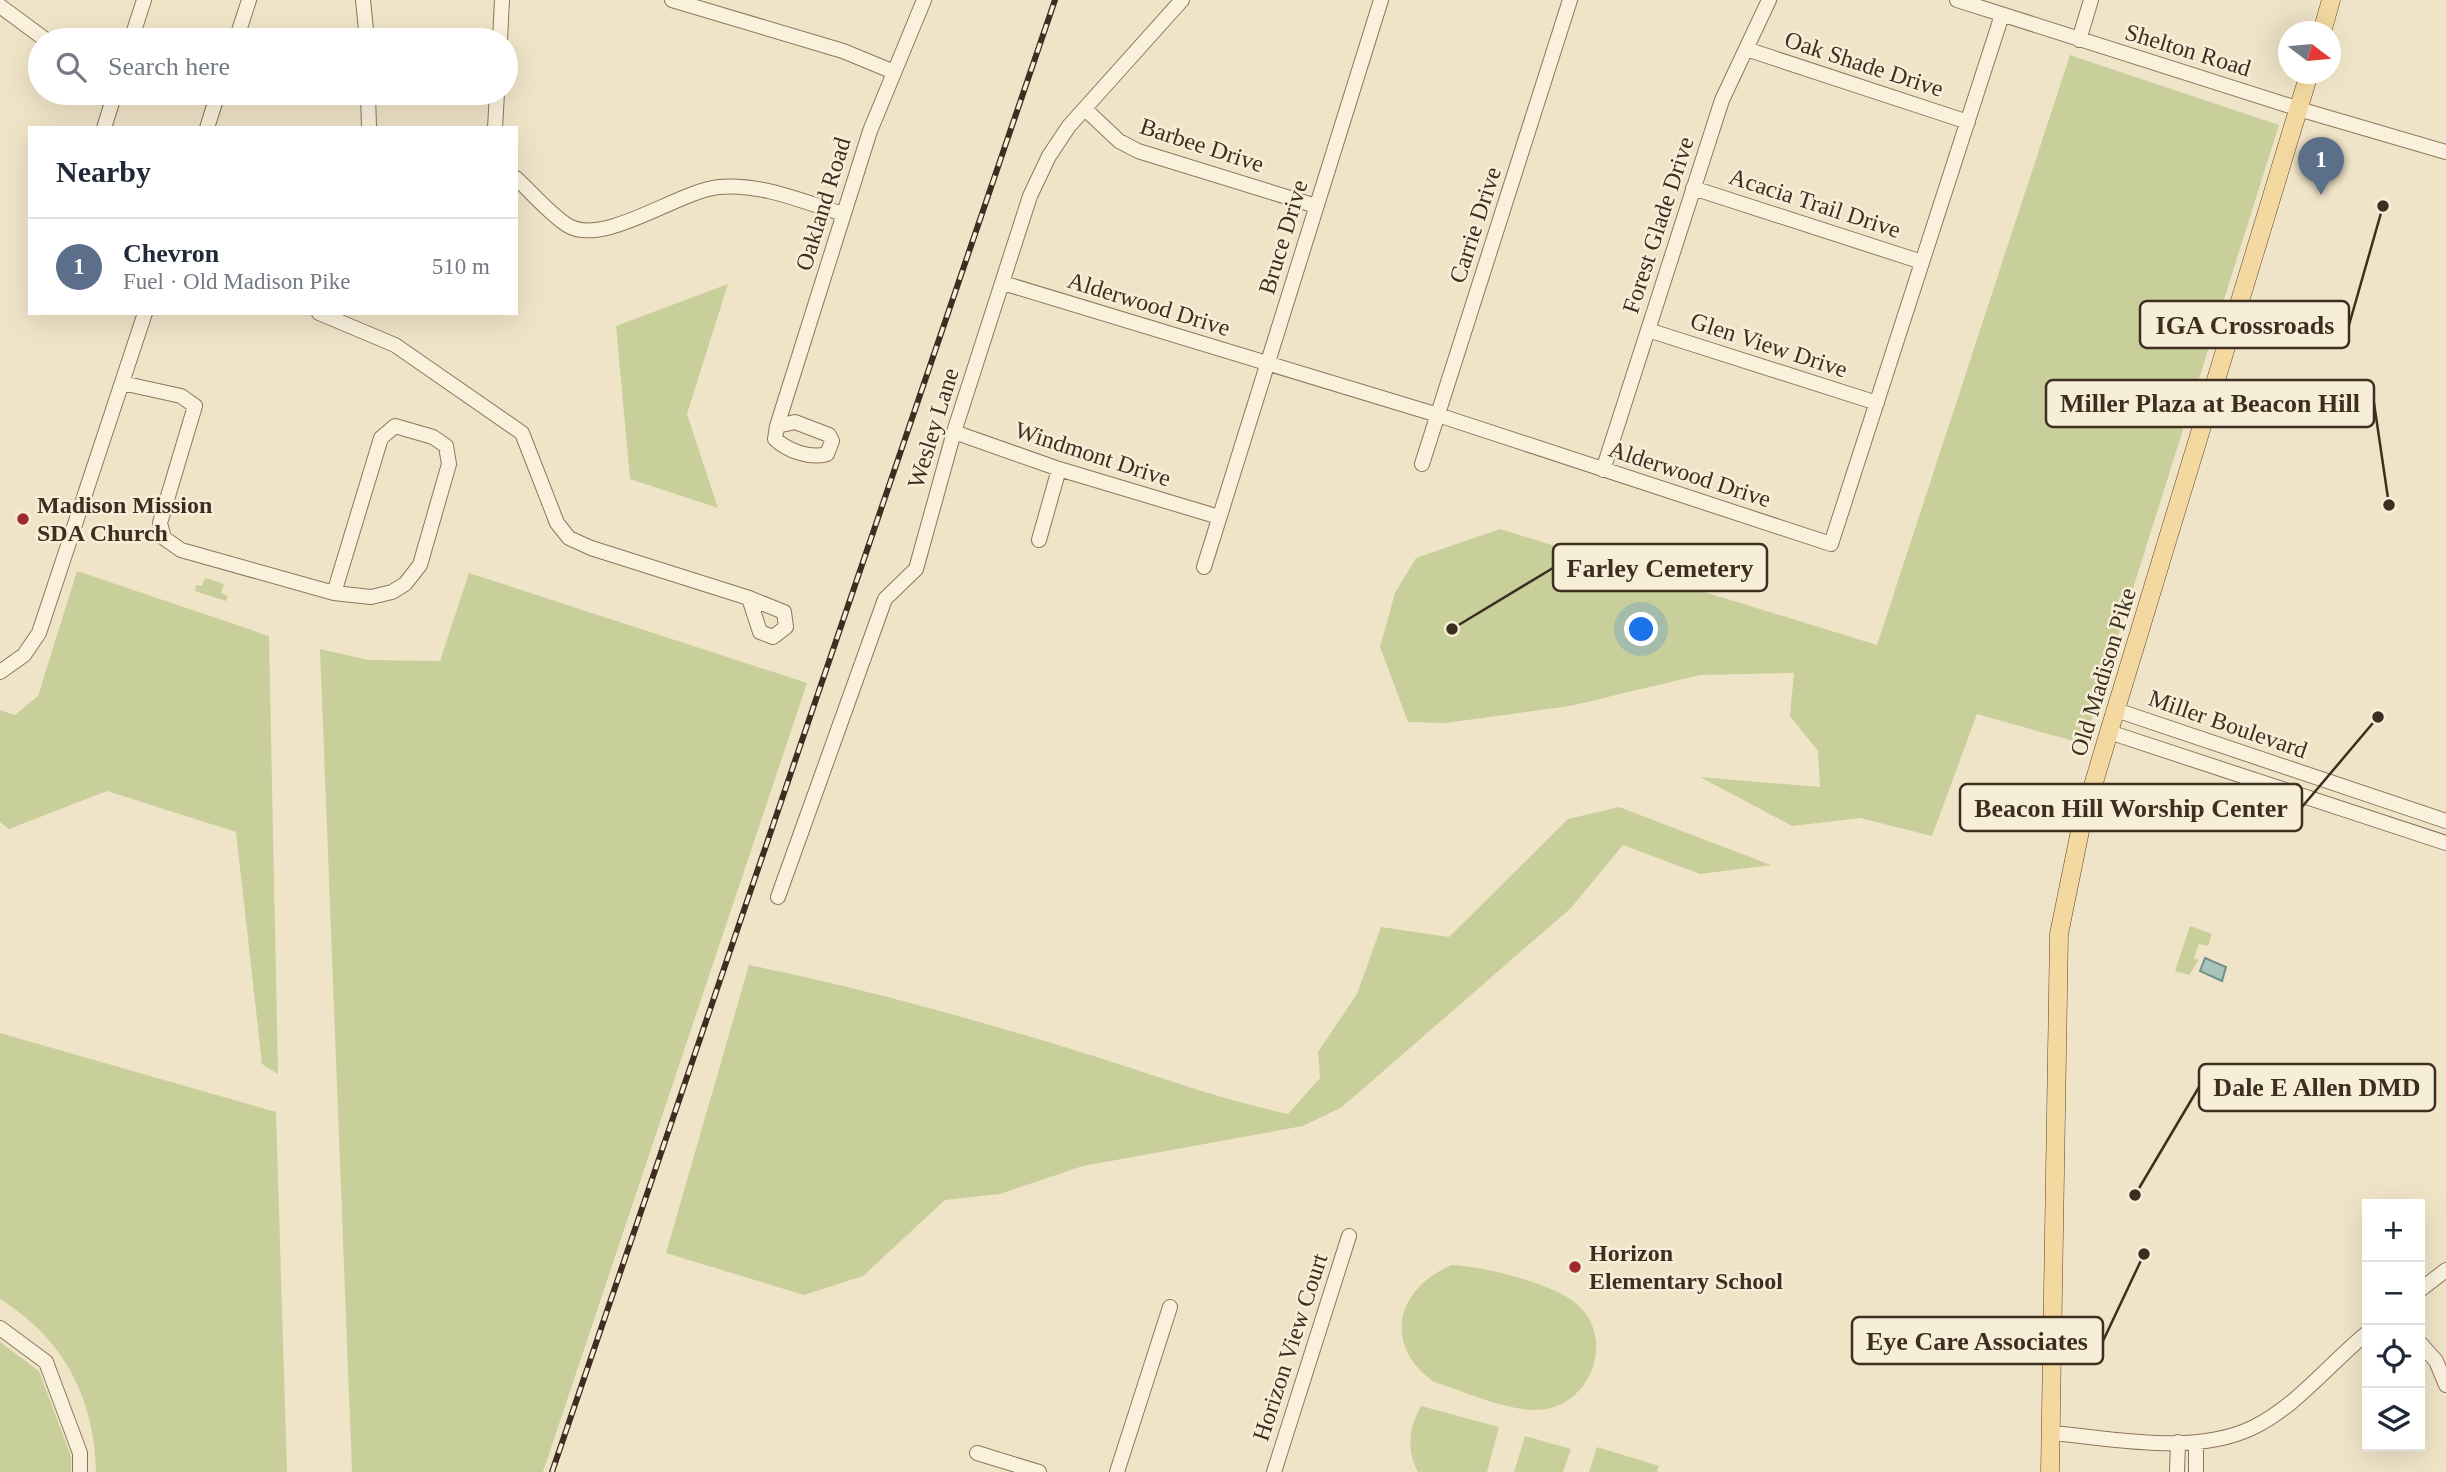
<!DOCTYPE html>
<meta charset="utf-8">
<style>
:root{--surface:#fff;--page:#f6f6f7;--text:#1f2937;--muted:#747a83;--line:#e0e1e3;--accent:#b45309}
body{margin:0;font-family:Georgia,serif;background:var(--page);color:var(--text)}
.controls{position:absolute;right:21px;bottom:21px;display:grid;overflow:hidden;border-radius:0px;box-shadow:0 7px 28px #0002}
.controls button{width:63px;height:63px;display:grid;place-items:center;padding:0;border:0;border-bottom:2px solid var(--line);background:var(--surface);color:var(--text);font:35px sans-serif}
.compass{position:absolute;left:2278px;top:21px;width:63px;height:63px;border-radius:50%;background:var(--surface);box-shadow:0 7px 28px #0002;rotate:106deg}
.you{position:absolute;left:1642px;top:630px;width:24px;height:24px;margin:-18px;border:5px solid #fff;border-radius:50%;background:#1a73e8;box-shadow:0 0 0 10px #1a73e833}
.badge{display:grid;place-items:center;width:46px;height:46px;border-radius:50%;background:var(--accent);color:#fff;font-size:23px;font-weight:700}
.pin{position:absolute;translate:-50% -58px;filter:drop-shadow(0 2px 4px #0008)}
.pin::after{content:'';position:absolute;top:37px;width:24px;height:21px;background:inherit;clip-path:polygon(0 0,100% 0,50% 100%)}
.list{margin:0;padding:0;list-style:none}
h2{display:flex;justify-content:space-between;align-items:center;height:91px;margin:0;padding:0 28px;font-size:30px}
h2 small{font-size:23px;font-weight:400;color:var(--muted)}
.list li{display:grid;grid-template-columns:46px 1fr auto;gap:21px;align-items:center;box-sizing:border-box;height:98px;padding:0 28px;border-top:2px solid var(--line)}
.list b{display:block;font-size:26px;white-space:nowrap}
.list p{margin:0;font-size:23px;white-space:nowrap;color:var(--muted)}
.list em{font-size:23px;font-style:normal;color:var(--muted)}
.icon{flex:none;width:38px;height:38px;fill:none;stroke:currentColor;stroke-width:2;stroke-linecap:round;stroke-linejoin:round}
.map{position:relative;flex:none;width:2446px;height:1472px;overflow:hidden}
.search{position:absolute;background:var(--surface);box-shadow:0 7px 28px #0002;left:28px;top:28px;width:490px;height:77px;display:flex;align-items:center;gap:18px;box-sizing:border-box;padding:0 24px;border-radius:38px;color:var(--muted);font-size:26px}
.panel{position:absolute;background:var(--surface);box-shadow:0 7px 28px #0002;left:28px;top:126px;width:490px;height:189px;border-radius:0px}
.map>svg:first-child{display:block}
.green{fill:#c9cf9b}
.water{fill:#a9c4bc;stroke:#6f938a;stroke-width:2}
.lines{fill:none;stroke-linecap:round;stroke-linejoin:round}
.minor-casing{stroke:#8d765c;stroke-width:16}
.major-casing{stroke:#5b4430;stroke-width:19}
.minor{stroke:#faf1dc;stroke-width:14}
.major{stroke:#f3d9a0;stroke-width:18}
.rail-casing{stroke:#3d2e20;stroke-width:6}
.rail{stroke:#f7eed8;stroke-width:3.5;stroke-dasharray:10;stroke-linecap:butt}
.poi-dot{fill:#9e2a2b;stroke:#f7eed8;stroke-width:2.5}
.labels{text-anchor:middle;stroke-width:5;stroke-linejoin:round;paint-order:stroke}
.street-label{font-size:24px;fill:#3d2e20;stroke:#f7eed8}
.poi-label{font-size:24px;font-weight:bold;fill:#3d2e20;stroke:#f7eed8;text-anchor:start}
.leader{fill:none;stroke:#3d2e20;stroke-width:2.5}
.callout-dot{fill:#3d2e20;stroke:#f7eed8;stroke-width:2.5}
.callout{fill:#f7eed8;stroke:#3d2e20;stroke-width:2.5}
.callout-label{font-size:26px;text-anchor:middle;font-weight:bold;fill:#3d2e20}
</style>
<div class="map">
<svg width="2446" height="1472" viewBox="0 0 2446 1472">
<rect width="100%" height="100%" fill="#f0e4c8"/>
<path class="green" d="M2070,55l209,70 -195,619 -107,-30 -45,122 -72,-18 -68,8 -92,-49 120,10 -2,-36 -28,-35 4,-43 -94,2 -130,31 -125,17 -37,-1 -28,-75 15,-54 21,-35 84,-29 377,116z
M728,284l-41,130 31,94 -88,-29 -14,-153z
M77,571l192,65 9,438 -16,-10 -26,-232 -129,-41 -98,38 -9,-7v-112l15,5 23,-19z
M469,573l338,110 -264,789h-191l-32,-823 48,11 72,1z
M205,578l19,6 -3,9 7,3 -2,5 -31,-10 1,-6 6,1z
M1619,807l152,58 -71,9 -77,-29 -52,63 -229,199 -39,19 -220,40 -83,28 -55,6 -82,76 -59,19 -138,-42 83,-288c114,23 224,54 335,88 68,21 134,46 204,61l32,-36 -2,-26 39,-58 24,-67 68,10 119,-118z
M2190,926l22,8 -4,12 -9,-2 -5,14 5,2 -10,15 -14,-4z
M0,1033l276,79 11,360h-191c-2,-75 -32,-133 -96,-173z
M1452,1265c30,1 105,19 126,40 39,36 11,104 -41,105 -30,1 -74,-19 -103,-28 -52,-37 -38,-94 18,-117z
M0,1342l39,29 32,85v16h-71z
M1421,1406l78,21 -12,45h-69c-12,-22 -9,-45 3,-66z
M1525,1436l46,13 -8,23h-49z
M1597,1447l62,19 -2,6h-68z"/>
<path class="water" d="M2205,958l21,9 -4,14 -22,-10z"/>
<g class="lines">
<g class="minor-casing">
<path id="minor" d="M363,0l4,40
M672,0l171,51 51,21
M1957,0l352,112 137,40
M0,6l46,34
M131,40l13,-40
M236,40l13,-40
M500,40l2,-40
M2079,40l12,-40
M1746,49l222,73
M368,93l1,35
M1085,109l34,32 19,10 178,55
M104,128l11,-35
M207,128l11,-35
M495,128l2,-35
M516,178c16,15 33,35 51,47 36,23 111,-34 152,-38 42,-4 85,15 124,27
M1693,188l229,74
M1003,283l435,132 393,129 171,-529
M319,313l76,32 127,88 35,90 12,15 22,10 158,50
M1648,330l229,73
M122,383l59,13 14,10 -35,117 4,15 17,12 153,43
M795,422l34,13 3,6 -5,13c-17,5 -39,-3 -52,-15l2,-13z
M395,426l38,11 13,9 3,18 -29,101 -15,19 -13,8 -21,5 -37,-4 47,-155z
M777,426l93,-295 54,-131
M954,432l105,37 160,48
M1422,464l148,-464
M1603,470l119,-370 47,-100
M1039,540l20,-71
M1204,567l177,-567
M749,598l35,14 2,15 -13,10 -13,-5z
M0,672l24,-17 15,-22 106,-320
M2116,710l330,111
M2109,732l337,111
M778,897l107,-298 31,-30 38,-137 76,-236 19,-40 20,-30 113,-126
M2420,1290l26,-20
M0,1328l46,34 34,91v19
M2420,1343l16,18 10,24
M2051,1433c63,5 141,23 201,-5 43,-20 78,-65 115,-95
M977,1453l62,19
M1117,1472l53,-165
M1274,1472l75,-236
M2177,1472l1,-30
M2196,1472v-30"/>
</g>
<g class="major-casing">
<path id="major" d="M2322,32l9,-32
M2050,1472l9,-538 22,-108 28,-94 200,-658"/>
</g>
<use href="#minor" class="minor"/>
<use href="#major" class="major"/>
<g class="rail-casing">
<path id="rail" d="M552,1472l503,-1472"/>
</g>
<use href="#rail" class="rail"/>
</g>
<g class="poi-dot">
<circle cx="23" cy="519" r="7"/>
<circle cx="1575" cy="1267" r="7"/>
</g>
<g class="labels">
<g class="street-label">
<text transform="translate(2188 50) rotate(17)" y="8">Shelton Road</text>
<text transform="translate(1864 64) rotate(18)" y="8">Oak Shade Drive</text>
<text transform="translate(1202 145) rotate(18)" y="8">Barbee Drive</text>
<text transform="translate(1815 203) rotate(18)" y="8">Acacia Trail Drive</text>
<text transform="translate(823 204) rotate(-73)" y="8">Oakland Road</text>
<text transform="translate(1475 225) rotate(-72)" y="8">Carrie Drive</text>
<text transform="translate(1658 225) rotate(-72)" y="8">Forest Glade Drive</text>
<text transform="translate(1283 237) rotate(-73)" y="8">Bruce Drive</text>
<text transform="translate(1149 304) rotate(17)" y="8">Alderwood Drive</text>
<text transform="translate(1769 345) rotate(18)" y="8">Glen View Drive</text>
<text transform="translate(933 428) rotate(-73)" y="8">Wesley Lane</text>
<text transform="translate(1093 454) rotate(18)" y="8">Windmont Drive</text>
<text transform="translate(1690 474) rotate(18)" y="8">Alderwood Drive</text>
<text transform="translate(2103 672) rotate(-73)" y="8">Old Madison Pike</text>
<text transform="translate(2228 724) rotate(19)" y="8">Miller Boulevard</text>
<text transform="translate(1290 1347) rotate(-72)" y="8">Horizon View Court</text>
</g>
<g class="poi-label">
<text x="37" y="513">Madison Mission<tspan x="37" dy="28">SDA Church</tspan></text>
<text x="1589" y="1261">Horizon<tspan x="1589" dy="28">Elementary School</tspan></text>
</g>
</g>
<path class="leader" d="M2383 206L2349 325M2389 505L2374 403M1452 629L1553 568M2378 717L2302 807M2135 1195L2199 1087M2144 1254L2103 1341"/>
<g class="callout-dot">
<circle cx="2383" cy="206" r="7"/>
<circle cx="2389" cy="505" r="7"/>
<circle cx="1452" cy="629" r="7"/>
<circle cx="2378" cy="717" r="7"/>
<circle cx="2135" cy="1195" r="7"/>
<circle cx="2144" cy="1254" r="7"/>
</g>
<g class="callout">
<rect x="2140" y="301" width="209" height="47" rx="7"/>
<rect x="2046" y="380" width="328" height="47" rx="7"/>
<rect x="1553" y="544" width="214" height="47" rx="7"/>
<rect x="1960" y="784" width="342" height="47" rx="7"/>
<rect x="2199" y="1064" width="236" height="47" rx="7"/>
<rect x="1852" y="1317" width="251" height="47" rx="7"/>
</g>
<g class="callout-label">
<text x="2245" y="334">IGA Crossroads</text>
<text x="2210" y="412">Miller Plaza at Beacon Hill</text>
<text x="1660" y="577">Farley Cemetery</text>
<text x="2131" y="817">Beacon Hill Worship Center</text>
<text x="2317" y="1096">Dale E Allen DMD</text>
<text x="1977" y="1350">Eye Care Associates</text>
</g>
</svg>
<div class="controls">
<button>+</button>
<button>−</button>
<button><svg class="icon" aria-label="locate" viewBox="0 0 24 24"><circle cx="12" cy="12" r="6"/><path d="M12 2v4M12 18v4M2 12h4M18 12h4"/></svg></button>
<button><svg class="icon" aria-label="layers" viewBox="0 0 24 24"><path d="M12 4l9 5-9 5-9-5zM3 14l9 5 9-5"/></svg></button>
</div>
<svg class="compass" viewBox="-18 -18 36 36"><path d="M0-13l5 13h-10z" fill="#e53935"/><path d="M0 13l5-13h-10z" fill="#747a83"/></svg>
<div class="you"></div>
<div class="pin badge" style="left:2321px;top:195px;background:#5c6f8a">1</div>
<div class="search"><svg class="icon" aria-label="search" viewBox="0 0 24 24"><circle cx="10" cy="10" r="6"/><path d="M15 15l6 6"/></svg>Search here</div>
<section class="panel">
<h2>Nearby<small></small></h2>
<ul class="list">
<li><span class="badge" style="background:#5c6f8a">1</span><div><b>Chevron</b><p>Fuel · Old Madison Pike</p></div><em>510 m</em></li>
</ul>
</section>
</div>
